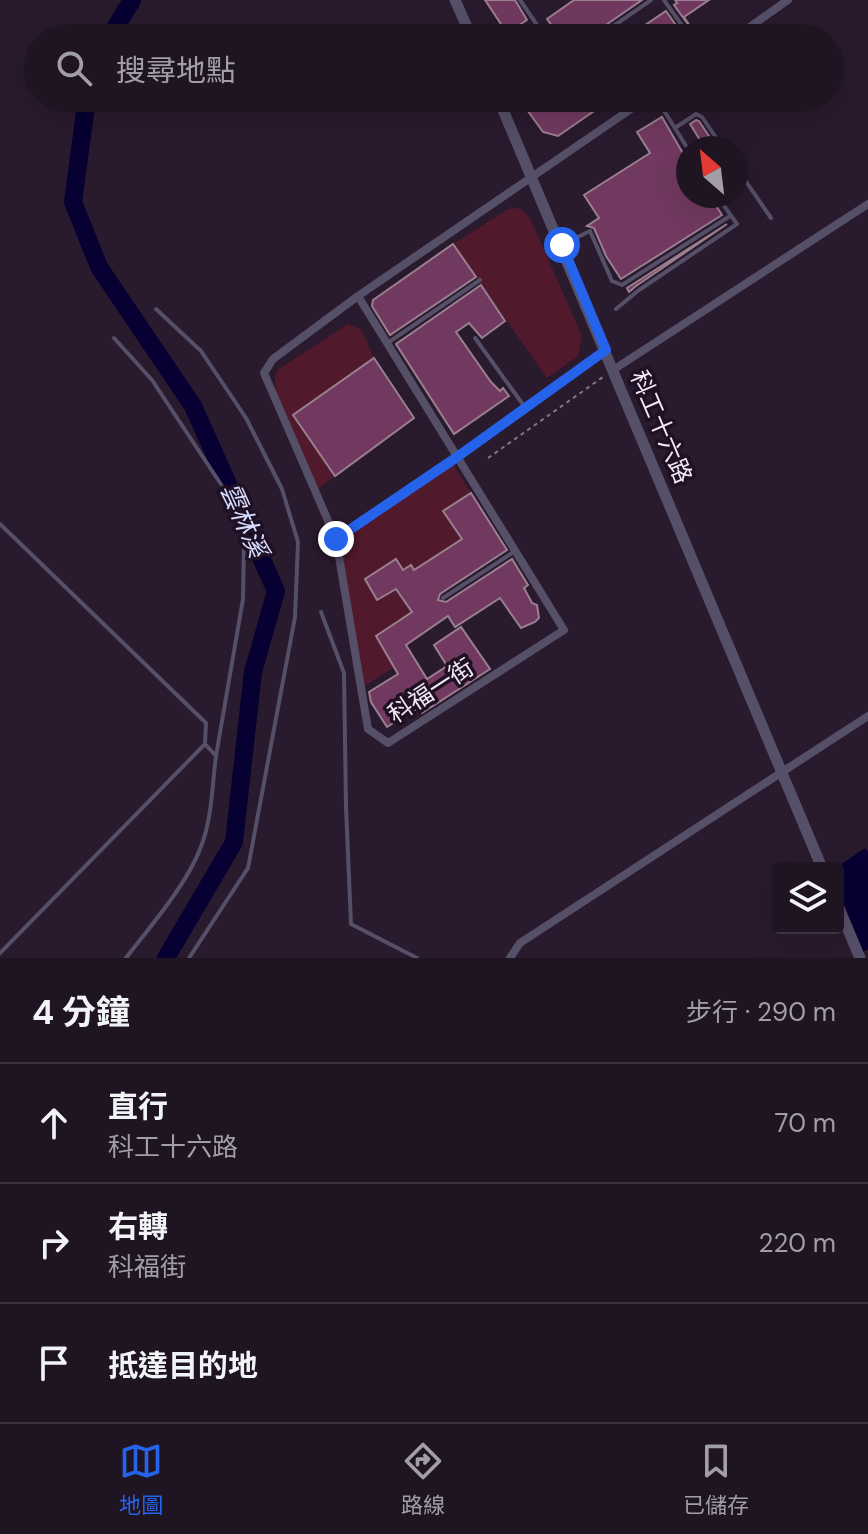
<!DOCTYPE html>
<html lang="zh-TW">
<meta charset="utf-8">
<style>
:root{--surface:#1f1422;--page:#271d2a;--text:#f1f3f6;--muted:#a19ea5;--line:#3c3340;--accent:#2563eb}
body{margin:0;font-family:"DM Sans","Noto Sans TC",sans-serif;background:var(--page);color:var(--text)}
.controls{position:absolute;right:24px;bottom:24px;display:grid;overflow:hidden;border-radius:8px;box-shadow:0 8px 32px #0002}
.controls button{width:72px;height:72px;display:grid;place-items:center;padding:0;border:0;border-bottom:2px solid var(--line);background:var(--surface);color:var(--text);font:40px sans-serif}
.compass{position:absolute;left:676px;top:136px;width:72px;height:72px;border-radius:50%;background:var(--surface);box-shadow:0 8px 32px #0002;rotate:332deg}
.stop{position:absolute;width:24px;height:24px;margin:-18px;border:6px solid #2563eb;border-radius:50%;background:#fff}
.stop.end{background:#2563eb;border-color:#fff;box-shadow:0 2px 8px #0008}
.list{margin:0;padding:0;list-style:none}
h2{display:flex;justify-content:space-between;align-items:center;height:104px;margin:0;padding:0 32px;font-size:34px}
h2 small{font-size:26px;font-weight:400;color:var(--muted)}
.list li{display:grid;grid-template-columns:52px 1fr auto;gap:24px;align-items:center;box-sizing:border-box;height:120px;padding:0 32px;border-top:2px solid var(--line)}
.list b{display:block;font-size:30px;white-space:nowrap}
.list p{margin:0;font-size:26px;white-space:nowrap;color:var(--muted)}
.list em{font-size:26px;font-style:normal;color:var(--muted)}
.icon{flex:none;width:44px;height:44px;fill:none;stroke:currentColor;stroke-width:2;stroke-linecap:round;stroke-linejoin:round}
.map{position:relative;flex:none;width:868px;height:958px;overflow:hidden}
.search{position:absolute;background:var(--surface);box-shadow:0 8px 32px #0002;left:24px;right:24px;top:24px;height:88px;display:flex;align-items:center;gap:20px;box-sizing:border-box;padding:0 28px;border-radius:44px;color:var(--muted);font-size:30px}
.sheet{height:464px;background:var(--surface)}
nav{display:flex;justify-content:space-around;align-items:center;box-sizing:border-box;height:112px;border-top:2px solid var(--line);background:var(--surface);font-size:22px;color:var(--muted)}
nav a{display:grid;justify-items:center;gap:4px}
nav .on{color:var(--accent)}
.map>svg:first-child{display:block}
.green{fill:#501a2c}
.water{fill:#070133}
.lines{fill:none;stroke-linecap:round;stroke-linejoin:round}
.river{stroke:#070133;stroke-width:18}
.building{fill:#71395f;stroke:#9a7f8f;stroke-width:2}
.path{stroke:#847787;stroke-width:2;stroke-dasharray:4 4;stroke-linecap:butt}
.service{stroke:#564f68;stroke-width:4}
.minor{stroke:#564f68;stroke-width:8}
.tertiary{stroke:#564f68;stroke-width:11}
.route{stroke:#2563eb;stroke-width:10}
.labels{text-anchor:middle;stroke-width:7;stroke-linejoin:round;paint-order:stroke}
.street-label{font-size:24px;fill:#f3e8f5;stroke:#1f1123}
.water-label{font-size:26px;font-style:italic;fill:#d4dbff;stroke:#1f1123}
</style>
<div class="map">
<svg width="868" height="958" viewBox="0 0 868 958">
<rect width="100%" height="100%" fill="#291a2d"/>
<path class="green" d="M520,208l10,10 52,118 -4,20 -31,22 -94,-134 55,-35z
M348,324l13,5 13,29 -81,57 42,61 -17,13 -42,-94 -1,-20 4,-6z
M451,461l20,32 -27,18 18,28 -48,31 -4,-6 -7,6 -7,-11 -19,41 19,-11 16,23 -36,24 18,31 -29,19 -29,-146z"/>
<path class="water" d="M865,848l3,4v97l-5,3 -25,-63v-21h-2z"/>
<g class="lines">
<path class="river" d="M109,38l23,-38
M87,98l-14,104 26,65 94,139 83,185 -23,81 -19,170 -68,116"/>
</g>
<path class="building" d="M485,0h30l12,20 -20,13z
M574,0h68l-55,38h-26l-14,-19z
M675,0h34l-25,17 14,21 -24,-33 3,-2z
M666,11l19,27h-59z
M539,98h74l-55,38 -15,-4 -18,-25z
M662,117l26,45v34h22l12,19 -101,64 -15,-23 -12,-28 -7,-2 12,-8 -15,-23 66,-42 -13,-21z
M696,120l3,1 18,27h-12l-15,-24z
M727,224l-91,62 -7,6 -2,-4z
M453,244l23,33 -86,58 -18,-29 1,-6z
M481,285l24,36 -23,17 -13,-15 -13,9 35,50 9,9 3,-3 6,8 -55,38 -58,-90z
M374,358l40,60 -79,58 -42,-61z
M471,493l36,57 -67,44 -2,6 8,2 66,-43 16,26 -4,3 8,15 5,2 2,13 -4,4 -14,6 -21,-30 -45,29 -7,-11 -42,29 21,34 20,-13 -13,-21 27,-18 29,42 -68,44 -4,-5 -31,19 -16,-25 -2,-10 29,-18 -22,-38 36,-24 -16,-23 -19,11 -12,-21 31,-20 7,11 8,-5 3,5 48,-31 -19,-28z"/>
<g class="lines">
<path class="path" d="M488,458l115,-81"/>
<path class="service" d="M520,0l26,38
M664,0l27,38
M596,38l55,-38
M656,98l32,51
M675,128l21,-14 6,3 21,31
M736,167l35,51
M562,245l28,-14 22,50 10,4 108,-69
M156,309l45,42 45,67 36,71 16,53 -3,75 -47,251 -59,90
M616,309l23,-19 98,-66 -20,-28
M114,338l38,42 78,118 14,45 -1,56 -27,157
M475,338l49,68
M389,342l91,-62
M0,524l206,199 -1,21 11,12c-4,30 -4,65 -16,93 -13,35 -51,79 -74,109
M443,598l72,-47
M321,612l23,61 2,134 5,117 66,34
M0,953l205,-209"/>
<path class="minor" d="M734,38l54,-38
M358,296l206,334 -176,113 -20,-14 -32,-190 -72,-166 9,-14 85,-63 289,-198
M613,370l255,-166
M336,539l121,-82 149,-107
M510,958l10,-15 348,-227"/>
<path class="tertiary" d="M455,0l17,38
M498,98l324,770
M838,906l22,52"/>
</g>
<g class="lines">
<path class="route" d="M336,539l121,-82 149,-107 -44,-105"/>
</g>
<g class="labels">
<g class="street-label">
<text transform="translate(661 427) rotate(67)" y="8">科工十六路</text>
<text transform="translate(431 691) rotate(-33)" y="8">科福一街</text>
</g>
<g class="water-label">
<text transform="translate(244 520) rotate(66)" y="9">雲林溪</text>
</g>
</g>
</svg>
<div class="controls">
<button><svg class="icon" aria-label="layers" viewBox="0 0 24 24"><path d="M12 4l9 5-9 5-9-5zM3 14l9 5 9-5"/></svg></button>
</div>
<svg class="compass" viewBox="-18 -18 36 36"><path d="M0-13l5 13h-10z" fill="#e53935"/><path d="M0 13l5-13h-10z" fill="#a19ea5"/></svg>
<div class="stop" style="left:562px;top:245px"></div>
<div class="stop end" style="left:336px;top:539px"></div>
<div class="search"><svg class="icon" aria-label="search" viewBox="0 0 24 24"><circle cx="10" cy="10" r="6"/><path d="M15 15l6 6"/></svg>搜尋地點</div>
</div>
<section class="sheet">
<h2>4 分鐘<small>步行 · 290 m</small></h2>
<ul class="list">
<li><svg class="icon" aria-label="ahead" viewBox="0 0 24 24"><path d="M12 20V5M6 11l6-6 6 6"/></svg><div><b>直行</b><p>科工十六路</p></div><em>70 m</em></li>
<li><svg class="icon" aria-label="right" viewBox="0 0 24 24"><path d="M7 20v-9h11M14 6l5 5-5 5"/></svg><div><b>右轉</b><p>科福街</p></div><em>220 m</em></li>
<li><svg class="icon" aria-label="arrive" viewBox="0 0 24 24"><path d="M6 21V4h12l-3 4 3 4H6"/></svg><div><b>抵達目的地</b></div></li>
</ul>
</section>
<nav>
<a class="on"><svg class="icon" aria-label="map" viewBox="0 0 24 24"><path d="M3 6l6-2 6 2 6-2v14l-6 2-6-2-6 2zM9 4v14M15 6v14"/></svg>地圖</a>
<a><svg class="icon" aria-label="directions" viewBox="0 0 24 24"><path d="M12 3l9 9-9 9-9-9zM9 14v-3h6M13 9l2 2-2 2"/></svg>路線</a>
<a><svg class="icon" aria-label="saved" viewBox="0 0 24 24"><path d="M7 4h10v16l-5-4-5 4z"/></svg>已儲存</a>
</nav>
